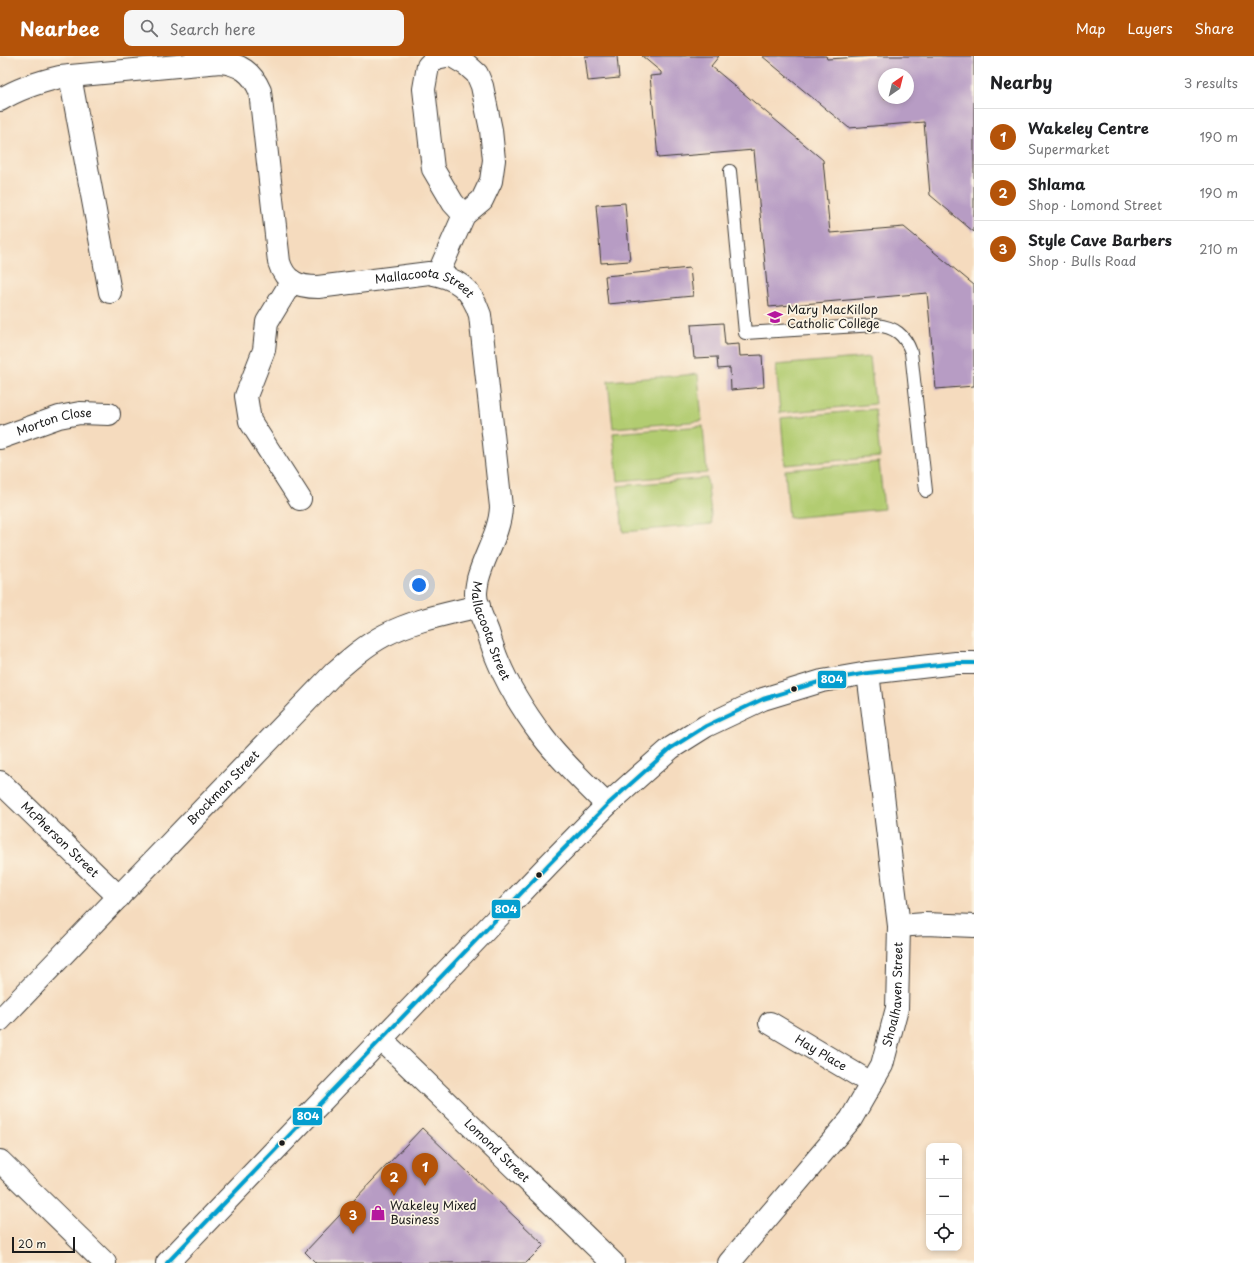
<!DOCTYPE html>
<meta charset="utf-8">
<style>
:root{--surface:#fff;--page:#f6f6f6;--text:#202124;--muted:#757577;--line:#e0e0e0;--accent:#b45309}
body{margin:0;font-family:"Playpen Sans",sans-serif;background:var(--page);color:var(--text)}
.controls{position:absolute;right:12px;bottom:12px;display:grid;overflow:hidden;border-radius:8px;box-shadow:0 2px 6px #0003}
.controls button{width:36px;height:36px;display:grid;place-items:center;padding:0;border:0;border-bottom:1px solid var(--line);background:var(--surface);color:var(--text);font:20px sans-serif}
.compass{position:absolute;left:878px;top:12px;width:36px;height:36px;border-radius:50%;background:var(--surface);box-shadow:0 2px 6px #0003;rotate:35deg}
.scale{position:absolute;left:12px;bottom:10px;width:63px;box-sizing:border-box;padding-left:4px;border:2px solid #1c1c1c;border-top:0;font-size:11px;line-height:14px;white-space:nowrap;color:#1c1c1c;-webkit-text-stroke:3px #fcf5e5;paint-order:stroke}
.you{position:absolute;left:419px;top:529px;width:14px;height:14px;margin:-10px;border:3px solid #fff;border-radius:50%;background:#1a73e8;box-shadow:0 0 0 6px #1a73e833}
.badge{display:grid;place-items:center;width:26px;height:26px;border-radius:50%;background:var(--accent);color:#fff;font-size:13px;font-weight:700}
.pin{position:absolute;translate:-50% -33px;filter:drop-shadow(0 1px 2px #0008)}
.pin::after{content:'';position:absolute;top:21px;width:14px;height:12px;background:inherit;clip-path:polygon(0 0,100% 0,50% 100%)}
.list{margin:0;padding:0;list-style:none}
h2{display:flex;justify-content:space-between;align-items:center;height:52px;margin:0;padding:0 16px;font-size:17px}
h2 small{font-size:13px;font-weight:400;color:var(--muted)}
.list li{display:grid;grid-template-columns:26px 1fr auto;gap:12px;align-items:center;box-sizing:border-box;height:56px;padding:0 16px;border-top:1px solid var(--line)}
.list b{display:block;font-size:15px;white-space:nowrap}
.list p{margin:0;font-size:13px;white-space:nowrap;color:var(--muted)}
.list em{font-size:13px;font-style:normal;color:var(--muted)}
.icon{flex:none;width:22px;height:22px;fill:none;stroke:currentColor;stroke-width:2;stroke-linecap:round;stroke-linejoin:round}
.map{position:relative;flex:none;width:974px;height:1207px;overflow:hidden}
header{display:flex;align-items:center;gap:24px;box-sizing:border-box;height:56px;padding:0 20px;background:var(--accent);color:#fff}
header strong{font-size:19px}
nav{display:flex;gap:22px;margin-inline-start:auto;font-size:14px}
.search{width:280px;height:36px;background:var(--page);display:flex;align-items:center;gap:10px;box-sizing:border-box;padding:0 14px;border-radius:8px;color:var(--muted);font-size:15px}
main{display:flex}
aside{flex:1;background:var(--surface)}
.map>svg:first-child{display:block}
.green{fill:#b2cc71;stroke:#677446}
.building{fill:#b79cc4;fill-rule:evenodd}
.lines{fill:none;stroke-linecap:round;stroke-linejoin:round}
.lane-casing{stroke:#3d3934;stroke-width:14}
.street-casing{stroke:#3d3934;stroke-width:24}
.secondary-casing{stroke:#3d3934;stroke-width:24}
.lane{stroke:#fff;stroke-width:12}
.street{stroke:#fff;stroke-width:22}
.secondary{stroke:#fff;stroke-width:22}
.bus-1-casing{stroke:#fcf5e5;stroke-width:7}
.bus-1{stroke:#049ecf;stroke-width:4}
.bus-dot{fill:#1c1c1c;stroke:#fcf5e5;stroke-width:1.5}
.labels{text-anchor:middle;stroke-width:3.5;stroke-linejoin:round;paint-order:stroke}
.street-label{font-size:12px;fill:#1c1c1c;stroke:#fcf5e5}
.poi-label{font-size:12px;fill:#1c1c1c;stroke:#fcf5e5;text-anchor:start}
.line-badge{stroke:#fcf5e5;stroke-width:1.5}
.badge-label{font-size:11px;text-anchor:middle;font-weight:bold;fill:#fff}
</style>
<header>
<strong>Nearbee</strong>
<div class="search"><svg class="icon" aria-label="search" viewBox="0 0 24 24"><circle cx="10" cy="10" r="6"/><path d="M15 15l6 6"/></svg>Search here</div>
<nav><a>Map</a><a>Layers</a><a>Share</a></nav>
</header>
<main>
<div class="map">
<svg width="974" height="1207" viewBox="0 0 974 1207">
<rect width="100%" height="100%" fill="#fcf5e5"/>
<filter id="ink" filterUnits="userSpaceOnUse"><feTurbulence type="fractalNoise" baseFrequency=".025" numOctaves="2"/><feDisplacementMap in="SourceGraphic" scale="8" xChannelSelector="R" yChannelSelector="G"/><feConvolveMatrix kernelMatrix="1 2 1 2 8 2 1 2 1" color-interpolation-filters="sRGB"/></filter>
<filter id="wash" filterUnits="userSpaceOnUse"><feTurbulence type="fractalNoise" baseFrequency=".012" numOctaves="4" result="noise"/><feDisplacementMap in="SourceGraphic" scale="16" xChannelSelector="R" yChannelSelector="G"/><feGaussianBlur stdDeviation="0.9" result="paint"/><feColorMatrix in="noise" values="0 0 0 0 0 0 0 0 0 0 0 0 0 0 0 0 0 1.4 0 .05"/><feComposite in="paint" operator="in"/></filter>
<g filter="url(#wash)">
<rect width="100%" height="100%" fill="#f5dbbe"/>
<path class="green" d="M870,301l5,47 -95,9 -4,-48z
M698,318l4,47 -89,7 -5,-47z
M875,353l5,48 -95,8 -4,-47z
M703,370l4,47 -89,8 -5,-48z
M879,406l5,47 -95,9 -4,-48z
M707,422l5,46 -89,8 -5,-46z"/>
<g id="blocks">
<path class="building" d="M585,0h32l2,22 -31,3z
M642,0h77l-8,10 112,94 7,73 74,-6 70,58v101l-38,3 -9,-96 -158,14 -15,-157 -96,8 -8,-82 11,-1v-3z
M762,0h64l1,3 49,-3h98v176l-44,-37 -6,-73 -75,6zM884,18h24v24h-24z
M625,147l5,58 -29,2 -5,-58z
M690,212l3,28 -85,8 -3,-28z
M723,267l2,22 14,-1 1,12 22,-1 2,32 -33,3 -1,-22 -12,1 -1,-12 -23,1 -3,-33z
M422,1072l122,117 -18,18h-210l-11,-11z"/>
</g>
</g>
<g filter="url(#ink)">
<use href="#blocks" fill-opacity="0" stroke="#3d3934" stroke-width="1"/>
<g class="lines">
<g class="lane-casing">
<path id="lane" d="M730,115l15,162 131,-8c19,2 29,10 35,27l15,139"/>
</g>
<g class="street-casing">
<g id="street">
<path d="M446,0l-10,2 -8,8 -4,23 9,80 20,34 11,12"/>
<path d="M70,20l40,216"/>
<path id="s1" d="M0,44c19,-12 39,-18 60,-23l160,-15c20,2 32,10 40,29l19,171c6,20 19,25 39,25l111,-14c28,5 42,15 51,42l21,192c-1,26 -17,48 -23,72 -1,5 -2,11 -2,15 0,13 8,27 12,38 3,10 6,20 10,29 11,27 27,52 45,76 18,24 42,46 64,68"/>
<path d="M438,218l26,-59 18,-15 9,-19 3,-21 -3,-30 -9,-44 -5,-12 -10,-9 -15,-9"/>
<path d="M292,225l-25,41 -3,28 -18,46 4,25 50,78"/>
<path id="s2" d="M0,382l59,-21 21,-4 29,1"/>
<path id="s3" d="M0,726l119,115"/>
<path d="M899,870l26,-2 49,2"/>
<path id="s4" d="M0,964l335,-348c16,-14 31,-27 50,-37 29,-15 62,-21 94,-29"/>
<path id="s5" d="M770,967l101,60"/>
<path id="s6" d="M381,983l232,224"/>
<path d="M0,1105l105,102"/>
<path id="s7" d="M729,1207l122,-144 31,-54 15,-57 2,-82 -31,-253"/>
</g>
</g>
<g class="secondary-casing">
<path id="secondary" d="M167,1207l382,-399 58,-59 30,-27 34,-30 35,-22 57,-27 59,-18 46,-8 88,-10h18"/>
</g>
<use href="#lane" class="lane"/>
<use href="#street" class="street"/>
<use href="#secondary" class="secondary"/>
<g class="bus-1-casing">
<path id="bus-1" d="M167,1207l382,-399 58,-59 64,-57 35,-22 57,-27 59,-18 46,-8 88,-10h18"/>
</g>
<use href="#bus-1" class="bus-1"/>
</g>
</g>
<defs>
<g id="school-bare" transform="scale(1.2)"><path d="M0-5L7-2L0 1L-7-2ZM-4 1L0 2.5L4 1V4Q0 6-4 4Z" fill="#b5179e" stroke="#fcf5e5" stroke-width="2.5" paint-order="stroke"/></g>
<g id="shop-bare" transform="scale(1.2)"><path d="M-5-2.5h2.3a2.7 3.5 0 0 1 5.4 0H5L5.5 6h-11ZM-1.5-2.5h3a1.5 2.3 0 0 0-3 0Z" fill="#b5179e" stroke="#fcf5e5" stroke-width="2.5" paint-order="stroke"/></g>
</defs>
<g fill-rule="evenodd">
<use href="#school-bare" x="775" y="261"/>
<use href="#shop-bare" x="378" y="1157"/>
</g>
<g class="bus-dot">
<circle cx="794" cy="633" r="3.5"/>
<circle cx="539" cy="819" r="3.5"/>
<circle cx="282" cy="1087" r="3.5"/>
</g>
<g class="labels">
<g class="street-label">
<text dy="4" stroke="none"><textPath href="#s1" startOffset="610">Mallacoota Street</textPath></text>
<text dy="4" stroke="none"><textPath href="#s2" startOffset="57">Morton Close</textPath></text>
<text dy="4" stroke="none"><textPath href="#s1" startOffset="1006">Mallacoota Street</textPath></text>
<text dy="4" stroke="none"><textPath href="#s4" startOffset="322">Brockman Street</textPath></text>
<text dy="4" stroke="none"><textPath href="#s3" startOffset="83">McPherson Street</textPath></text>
<text dy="4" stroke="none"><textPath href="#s7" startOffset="323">Shoalhaven Street</textPath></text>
<text dy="4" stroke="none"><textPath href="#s5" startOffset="59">Hay Place</textPath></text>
<text dy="4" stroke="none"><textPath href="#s6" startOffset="161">Lomond Street</textPath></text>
</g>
<g class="poi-label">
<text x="787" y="258">Mary MacKillop<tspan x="787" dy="14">Catholic College</tspan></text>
<text x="390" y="1154">Wakeley Mixed<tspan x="390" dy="14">Business</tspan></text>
</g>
</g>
<g class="line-badge">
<rect x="817" y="614" width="30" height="19" rx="4" fill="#049ecf"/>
<rect x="491" y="843" width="30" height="20" rx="4" fill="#049ecf"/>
<rect x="292" y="1051" width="31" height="19" rx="4" fill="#049ecf"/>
</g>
<g class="badge-label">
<text x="832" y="627">804</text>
<text x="506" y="857">804</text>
<text x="308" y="1064">804</text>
</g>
</svg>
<div class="controls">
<button>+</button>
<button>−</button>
<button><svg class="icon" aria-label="locate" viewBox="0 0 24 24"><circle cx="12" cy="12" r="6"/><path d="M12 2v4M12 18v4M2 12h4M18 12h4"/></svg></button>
</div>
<svg class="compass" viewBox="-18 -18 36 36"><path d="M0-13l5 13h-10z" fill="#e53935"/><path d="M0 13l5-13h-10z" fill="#757577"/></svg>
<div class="scale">20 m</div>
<div class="you"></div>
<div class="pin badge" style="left:425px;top:1130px">1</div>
<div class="pin badge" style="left:394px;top:1140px">2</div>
<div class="pin badge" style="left:353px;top:1178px">3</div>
</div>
<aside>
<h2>Nearby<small>3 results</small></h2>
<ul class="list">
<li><span class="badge">1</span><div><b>Wakeley Centre</b><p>Supermarket</p></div><em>190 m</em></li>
<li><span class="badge">2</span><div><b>Shlama</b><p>Shop · Lomond Street</p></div><em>190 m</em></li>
<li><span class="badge">3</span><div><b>Style Cave Barbers</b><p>Shop · Bulls Road</p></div><em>210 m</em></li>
</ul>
</aside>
</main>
